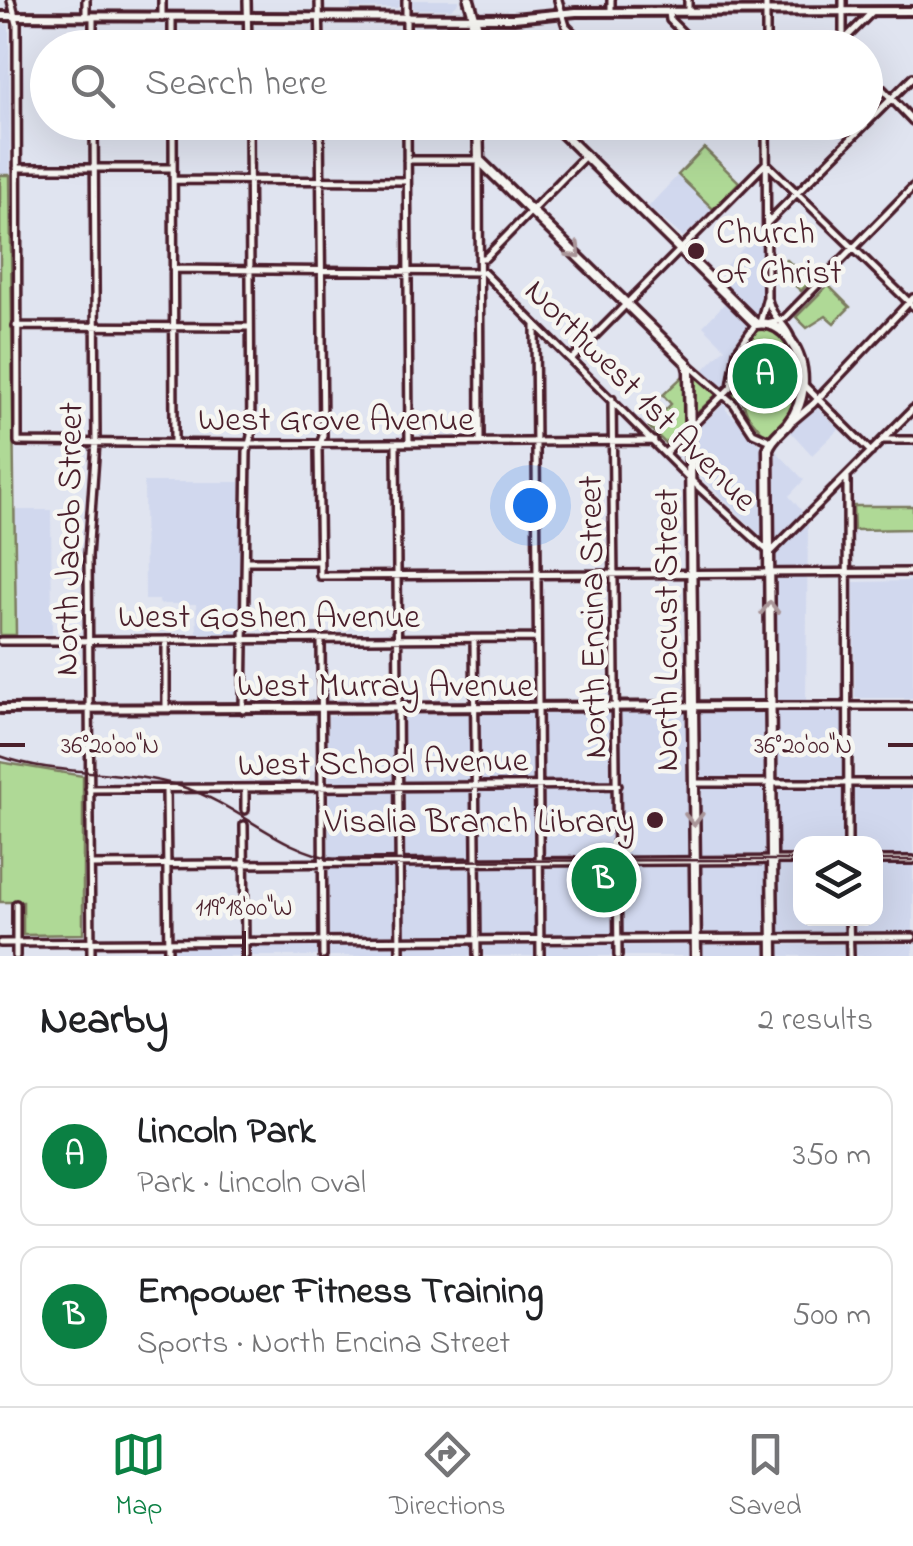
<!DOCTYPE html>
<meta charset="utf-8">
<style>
:root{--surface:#fff;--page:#f2f2f2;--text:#202124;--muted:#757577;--line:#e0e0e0;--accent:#0b8043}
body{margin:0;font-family:"Indie Flower",sans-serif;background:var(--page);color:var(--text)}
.controls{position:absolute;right:30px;bottom:30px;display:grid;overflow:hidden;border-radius:20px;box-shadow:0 10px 40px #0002}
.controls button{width:90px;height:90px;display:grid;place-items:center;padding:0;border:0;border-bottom:2px solid var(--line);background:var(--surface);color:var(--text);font:50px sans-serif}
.you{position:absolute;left:530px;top:505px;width:35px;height:35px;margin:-25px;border:8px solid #fff;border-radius:50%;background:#1a73e8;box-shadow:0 0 0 15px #1a73e833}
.badge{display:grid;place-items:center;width:65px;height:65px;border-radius:50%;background:var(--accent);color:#fff;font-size:32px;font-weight:700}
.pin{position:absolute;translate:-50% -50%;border:5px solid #fff;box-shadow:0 2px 10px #0006}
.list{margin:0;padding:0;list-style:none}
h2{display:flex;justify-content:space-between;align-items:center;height:130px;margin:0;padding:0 40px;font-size:42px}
h2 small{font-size:32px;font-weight:400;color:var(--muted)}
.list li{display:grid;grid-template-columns:65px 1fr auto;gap:30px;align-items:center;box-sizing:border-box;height:140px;margin:0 20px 20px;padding:0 20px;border:2px solid var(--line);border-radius:20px}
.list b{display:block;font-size:38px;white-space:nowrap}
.list p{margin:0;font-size:32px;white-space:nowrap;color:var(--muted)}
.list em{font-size:32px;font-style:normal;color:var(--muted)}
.icon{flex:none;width:55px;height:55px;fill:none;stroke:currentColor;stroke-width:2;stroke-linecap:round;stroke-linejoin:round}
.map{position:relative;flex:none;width:913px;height:956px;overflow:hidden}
.search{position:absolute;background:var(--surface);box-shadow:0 10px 40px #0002;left:30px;right:30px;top:30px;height:110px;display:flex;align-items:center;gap:25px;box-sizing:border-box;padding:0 35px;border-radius:55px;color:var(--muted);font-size:38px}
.sheet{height:450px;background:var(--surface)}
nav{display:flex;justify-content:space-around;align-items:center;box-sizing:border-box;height:140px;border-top:2px solid var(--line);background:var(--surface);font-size:28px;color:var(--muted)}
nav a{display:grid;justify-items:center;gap:5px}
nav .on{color:var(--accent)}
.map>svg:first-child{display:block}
.built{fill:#d1d8ee;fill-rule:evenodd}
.green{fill:#afd996;stroke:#7c7c60;stroke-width:2.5}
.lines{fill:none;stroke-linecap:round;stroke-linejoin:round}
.minor-casing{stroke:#4a1f2b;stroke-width:12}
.tertiary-casing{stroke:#4a1f2b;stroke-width:12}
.secondary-casing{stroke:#4a1f2b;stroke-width:14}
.primary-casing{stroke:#4a1f2b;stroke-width:15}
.minor{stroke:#f6f6f2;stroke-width:5}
.tertiary{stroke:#f6f6f2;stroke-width:5}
.secondary{stroke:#f6f6f2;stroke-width:6}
.primary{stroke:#f6f6f2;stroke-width:8}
.rail{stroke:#4a1f2b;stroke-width:2.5}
.oneway{stroke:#a99598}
.ticks{fill:none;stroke:#4a1f2b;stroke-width:4}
.poi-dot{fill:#4a1f2b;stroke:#f6f6f2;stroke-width:4}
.labels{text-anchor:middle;stroke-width:9;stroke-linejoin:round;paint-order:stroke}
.poi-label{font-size:35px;fill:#4a1f2b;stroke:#f6f6f2;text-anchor:start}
.street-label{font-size:35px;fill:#4a1f2b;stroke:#f6f6f2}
.ticks-label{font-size:25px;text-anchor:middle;fill:#4a1f2b;stroke:#f6f6f2;stroke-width:9;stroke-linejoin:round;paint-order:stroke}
</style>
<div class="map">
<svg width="913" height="956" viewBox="0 0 913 956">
<rect width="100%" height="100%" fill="#e0e4f0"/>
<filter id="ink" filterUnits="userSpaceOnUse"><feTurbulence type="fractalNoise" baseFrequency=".01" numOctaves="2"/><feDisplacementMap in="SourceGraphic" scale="20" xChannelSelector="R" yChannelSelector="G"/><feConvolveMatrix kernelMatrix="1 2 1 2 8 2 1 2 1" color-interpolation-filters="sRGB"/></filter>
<g filter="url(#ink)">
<path class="built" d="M351,0h49v4l-3,4 -46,1z
M410,0h49v2l-8,7h-36l-5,-4z
M0,24h9l1,151h-10z
M678,175l35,34 -30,28 -35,-30z
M761,238l1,75 -5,3 -41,-41 35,-35z
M726,302l21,24 -12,16 -7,22v18l-5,7 -20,-19 22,-22 -22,-22z
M726,402v8l14,13 1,-2 14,19 6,5 4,-3 -2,96 -66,-65v-44z
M815,406l24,23 -27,26 -22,-24z
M776,451l28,29 -15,16 14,16 5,14 -2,174 -30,1z
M144,482h96l1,152 -44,-1 -1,-29h-36l-1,-4h-14z
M14,510h37l1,124 -36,1z
M913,581v117h-58l-1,-116z
M842,710l1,79 70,-1v144l-584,3 -1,-219zM800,844h76v74h-76z
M913,944v12h-740v-9z"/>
<path class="green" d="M704,148l35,34 -26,27 -35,-34z
M0,175h10l6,460h-16z
M775,260h12l23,22 -9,9 -13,-12 -13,-5z
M828,285l22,22 -16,16 -8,-7 -19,12 -11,-11z
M761,326l20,8c24,33 24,81 -15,103l-18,-22 -7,-17 -9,-2c13,-20 5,-56 29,-70z
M696,372l21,22 -21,20 -2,-1z
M684,375l1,49 -20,19 -16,-16 22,-23 -8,-9z
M853,506h60v23l-59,1z
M0,762l83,14v158l-60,1v-33h-23z"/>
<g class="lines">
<g class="minor-casing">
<path id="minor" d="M11,0l6,24 1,418 230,2 406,-3
M162,0v18
M247,0l1,48
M319,0l1,48
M406,0v48
M558,0l8,26 22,22
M688,0v11
M766,0v48
M611,11v-11
M669,12l1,8 28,28
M86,17v-17
M93,17v31
M172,18v30
M843,37v-37
M836,48l36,-36
M866,72l47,49
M173,122l1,321
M320,122l3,314 -5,14 2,126 593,-4
M407,122l2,321
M407,160h72l1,282
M17,168h156
M173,180l234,1
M767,223l146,-146
M480,258h5l99,-101
M173,269l310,3 208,208 79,73 143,-144
M768,300c5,19 14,20 22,36
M760,323l7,-26 -1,-175
M767,323l17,-4 129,-132
M535,324l5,632
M16,326l234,1
M572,359l194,-196 147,143
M687,363l47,41 19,29 18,8
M803,384l68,68
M612,399l6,557
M793,421l20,-17 100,-106
M883,440h30
M396,444l4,512
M666,452l65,-65 6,-36 18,-26
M847,477l1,367
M246,561h72
M474,639l3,317
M166,640v68
M321,640l2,316
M0,641l537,-3
M243,710l4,-258 4,-16 -2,-314
M694,783h219
M245,788v22
M89,789l529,-4
M166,789l2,167
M244,825l1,131
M876,860h37
M90,865l710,-5
M16,904v52
M849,918l1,38
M91,956l-3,-400 8,-114 -2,-320"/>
</g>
<g class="tertiary-casing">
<path id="tertiary" d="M771,706h142
M0,943l913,-6"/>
</g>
<g class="secondary-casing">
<path id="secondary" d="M0,16l514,2 62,-6 337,-1
M0,709l771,-3"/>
</g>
<g class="primary-casing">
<path id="primary" d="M469,0l14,48
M474,18l-3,11 4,19
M478,122l1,38 208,203 2,8 7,585
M551,122l205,202c14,-2 26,4 34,16 18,25 17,60 -2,84 -8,9 -16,14 -20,25l5,507"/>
</g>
<use href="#minor" class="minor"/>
<use href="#tertiary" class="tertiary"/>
<use href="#secondary" class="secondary"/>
<use href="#primary" class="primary"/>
<path class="rail" d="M0,756c58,21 124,12 183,31 60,20 91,62 159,74l458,-1
M876,860h37"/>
</g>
<defs><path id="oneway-chevron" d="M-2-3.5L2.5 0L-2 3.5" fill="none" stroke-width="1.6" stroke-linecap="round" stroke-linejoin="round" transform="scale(2.5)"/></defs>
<g class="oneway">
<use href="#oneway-chevron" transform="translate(575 252) rotate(44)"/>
<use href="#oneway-chevron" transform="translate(770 608) rotate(-90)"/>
<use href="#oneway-chevron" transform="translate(694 819) rotate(89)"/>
</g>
</g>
<path class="ticks" d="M0,745h25M888,745h25M244,931v25"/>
<g class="poi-dot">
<circle cx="696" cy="251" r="10"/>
<circle cx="655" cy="820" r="10"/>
</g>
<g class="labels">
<g class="poi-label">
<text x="716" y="243">Church<tspan x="716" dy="40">of Christ</tspan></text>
<text x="635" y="832" text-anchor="end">Visalia Branch Library</text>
</g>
<g class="street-label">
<text transform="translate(642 394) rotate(45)" y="12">Northwest 1st Avenue</text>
<text x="336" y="430">West Grove Avenue</text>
<text transform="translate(67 539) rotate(-89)" y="12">North Jacob Street</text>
<text x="269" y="627">West Goshen Avenue</text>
<text transform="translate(591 617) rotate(-91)" y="12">North Encina Street</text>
<text transform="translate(665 630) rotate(-90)" y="12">North Locust Street</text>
<text x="385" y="696">West Murray Avenue</text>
<text transform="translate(383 761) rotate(-1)" y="12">West School Avenue</text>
</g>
</g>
<g class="ticks-label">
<text x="110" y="753">36°20'00"N</text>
<text x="803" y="753">36°20'00"N</text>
<text x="244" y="915">119°18'00"W</text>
</g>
</svg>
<div class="controls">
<button><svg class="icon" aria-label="layers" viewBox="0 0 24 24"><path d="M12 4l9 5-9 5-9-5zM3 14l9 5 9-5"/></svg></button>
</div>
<div class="you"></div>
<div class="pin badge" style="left:765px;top:376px">A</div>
<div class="pin badge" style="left:604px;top:880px">B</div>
<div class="search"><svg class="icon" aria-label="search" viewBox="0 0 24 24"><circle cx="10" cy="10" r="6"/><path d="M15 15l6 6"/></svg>Search here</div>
</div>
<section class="sheet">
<h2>Nearby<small>2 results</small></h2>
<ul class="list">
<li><span class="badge">A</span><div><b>Lincoln Park</b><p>Park · Lincoln Oval</p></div><em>350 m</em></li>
<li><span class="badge">B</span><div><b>Empower Fitness Training</b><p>Sports · North Encina Street</p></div><em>500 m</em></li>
</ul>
</section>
<nav>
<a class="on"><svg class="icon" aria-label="map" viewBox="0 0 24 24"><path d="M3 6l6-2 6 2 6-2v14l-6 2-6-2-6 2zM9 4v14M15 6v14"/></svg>Map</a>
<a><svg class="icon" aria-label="directions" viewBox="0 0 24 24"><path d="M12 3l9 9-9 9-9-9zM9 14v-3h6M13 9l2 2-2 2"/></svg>Directions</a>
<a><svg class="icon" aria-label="saved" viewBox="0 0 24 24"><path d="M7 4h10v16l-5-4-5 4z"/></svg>Saved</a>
</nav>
